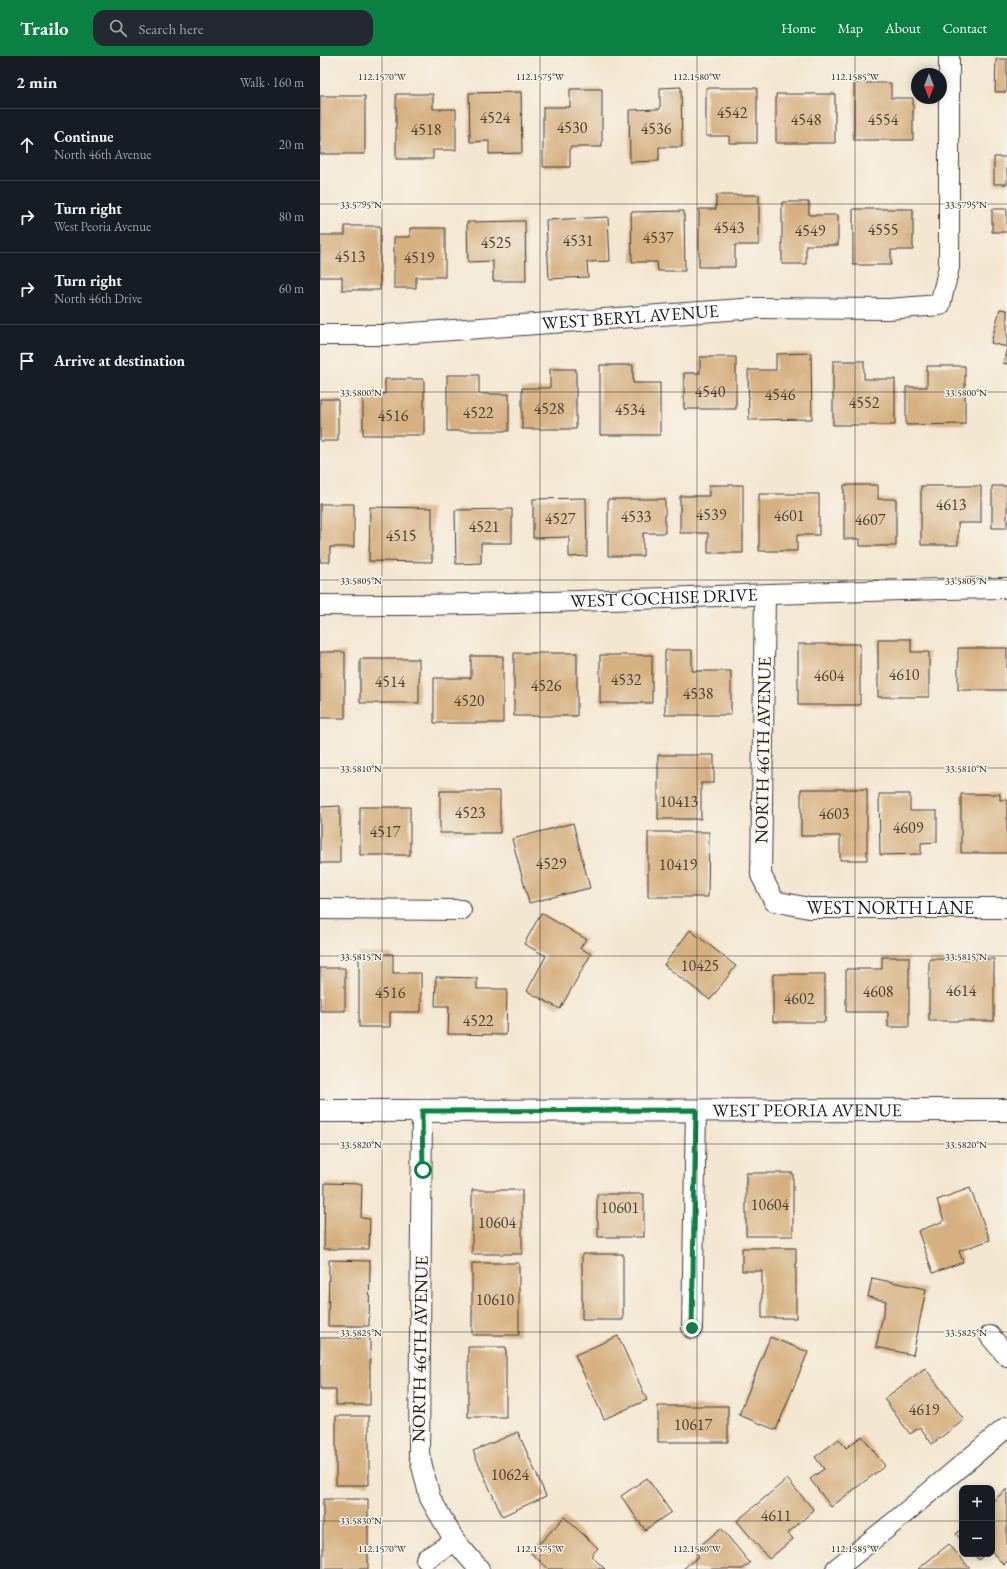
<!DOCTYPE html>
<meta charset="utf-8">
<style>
:root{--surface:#171b24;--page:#242831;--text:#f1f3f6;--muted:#9ea1a6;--line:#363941;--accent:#0b8043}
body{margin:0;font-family:"EB Garamond",serif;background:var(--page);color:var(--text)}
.controls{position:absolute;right:12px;bottom:12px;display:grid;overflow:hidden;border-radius:8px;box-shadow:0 2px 10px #0003}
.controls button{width:36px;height:36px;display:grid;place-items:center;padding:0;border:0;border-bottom:1px solid var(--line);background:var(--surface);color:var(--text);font:20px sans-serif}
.compass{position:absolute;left:591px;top:12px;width:36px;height:36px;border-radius:50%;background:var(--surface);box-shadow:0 2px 10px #0003;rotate:180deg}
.stop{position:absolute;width:12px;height:12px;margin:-9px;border:3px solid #0b8043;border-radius:50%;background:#fff}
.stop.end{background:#0b8043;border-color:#fff;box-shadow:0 1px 4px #0008}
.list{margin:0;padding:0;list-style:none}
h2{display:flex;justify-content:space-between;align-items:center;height:52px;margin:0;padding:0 16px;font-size:17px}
h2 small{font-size:13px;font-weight:400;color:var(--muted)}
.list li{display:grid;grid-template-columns:26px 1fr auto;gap:12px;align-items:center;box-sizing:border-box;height:72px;padding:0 16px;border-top:1px solid var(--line)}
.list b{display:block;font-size:15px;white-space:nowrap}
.list p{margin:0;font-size:13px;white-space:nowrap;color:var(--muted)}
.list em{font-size:13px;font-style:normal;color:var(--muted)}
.icon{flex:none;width:22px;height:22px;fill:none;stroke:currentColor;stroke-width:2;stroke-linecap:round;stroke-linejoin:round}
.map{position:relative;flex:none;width:687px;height:1513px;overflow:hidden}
header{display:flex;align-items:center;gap:24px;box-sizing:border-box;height:56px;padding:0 20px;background:var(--accent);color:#fff}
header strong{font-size:19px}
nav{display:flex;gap:22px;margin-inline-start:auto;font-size:14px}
.search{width:280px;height:36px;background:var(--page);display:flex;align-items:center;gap:10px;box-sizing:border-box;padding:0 14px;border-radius:12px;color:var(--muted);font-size:15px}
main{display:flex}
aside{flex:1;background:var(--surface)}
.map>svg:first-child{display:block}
.building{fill:#d6b080}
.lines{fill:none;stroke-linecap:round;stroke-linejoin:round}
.minor-casing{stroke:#3c3a37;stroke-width:22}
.secondary-casing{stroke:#3c3a37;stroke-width:24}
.minor{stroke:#fff;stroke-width:20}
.secondary{stroke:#fff;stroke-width:22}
.route{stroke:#0b8043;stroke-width:5}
.ticks{fill:none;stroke:#1c1c1c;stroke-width:1;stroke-opacity:0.45}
.labels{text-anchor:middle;stroke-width:3;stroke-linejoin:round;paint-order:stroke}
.number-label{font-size:16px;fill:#4a4135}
.street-label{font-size:18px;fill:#1c1c1c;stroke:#f7f3e8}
.ticks-label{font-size:10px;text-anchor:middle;fill:#1c1c1c;stroke:#f7f3e8;stroke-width:3;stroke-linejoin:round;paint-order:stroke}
</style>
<header>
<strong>Trailo</strong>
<div class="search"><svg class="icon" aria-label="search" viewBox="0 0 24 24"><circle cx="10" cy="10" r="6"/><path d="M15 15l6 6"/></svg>Search here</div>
<nav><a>Home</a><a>Map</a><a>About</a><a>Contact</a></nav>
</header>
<main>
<aside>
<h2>2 min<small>Walk · 160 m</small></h2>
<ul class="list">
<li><svg class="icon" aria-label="ahead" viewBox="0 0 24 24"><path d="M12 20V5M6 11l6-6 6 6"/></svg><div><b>Continue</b><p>North 46th Avenue</p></div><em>20 m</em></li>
<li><svg class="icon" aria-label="right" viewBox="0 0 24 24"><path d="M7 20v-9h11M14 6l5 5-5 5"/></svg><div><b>Turn right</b><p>West Peoria Avenue</p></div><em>80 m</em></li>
<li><svg class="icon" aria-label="right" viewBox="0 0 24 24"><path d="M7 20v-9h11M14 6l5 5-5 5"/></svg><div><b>Turn right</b><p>North 46th Drive</p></div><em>60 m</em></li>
<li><svg class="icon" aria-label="arrive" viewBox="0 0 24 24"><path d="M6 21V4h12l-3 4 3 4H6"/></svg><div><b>Arrive at destination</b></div></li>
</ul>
</aside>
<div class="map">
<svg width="687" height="1513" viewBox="0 0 687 1513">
<rect width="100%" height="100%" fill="#f7f3e8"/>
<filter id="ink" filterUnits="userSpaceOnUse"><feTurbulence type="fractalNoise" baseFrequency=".025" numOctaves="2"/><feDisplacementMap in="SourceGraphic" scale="8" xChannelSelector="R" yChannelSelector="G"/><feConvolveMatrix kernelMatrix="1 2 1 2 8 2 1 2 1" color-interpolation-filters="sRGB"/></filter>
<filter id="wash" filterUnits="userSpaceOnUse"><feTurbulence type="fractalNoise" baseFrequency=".012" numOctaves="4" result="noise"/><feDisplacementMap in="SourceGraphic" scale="16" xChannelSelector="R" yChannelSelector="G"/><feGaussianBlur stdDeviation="0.9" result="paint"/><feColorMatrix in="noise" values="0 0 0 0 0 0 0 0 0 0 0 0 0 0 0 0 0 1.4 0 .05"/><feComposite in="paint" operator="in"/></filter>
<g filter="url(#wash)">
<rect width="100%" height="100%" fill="#f4e7d1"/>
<g id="blocks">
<path class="building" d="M676,3h11v33h-12z
M534,27h37v15h22v42h-59z
M361,31l1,60h-23v14l-29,1 -1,-52 31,-1v-21z
M386,32h51v55h-28v-7h-23z
M250,33h32v58h-32v20h-27v-60h27z
M201,36l1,61 -33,1v-13l-19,1 -1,-49z
M76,38h37v15h23v41h-23v9h-37z
M456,38h59v49h-59z
M0,40h45v58h-45z
M674,101h13v27h-13z
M396,139h43v50h-24v22h-36v-58h17z
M462,146h27v13h29v30h-32v19h-24z
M533,153h60v41h-22v15h-38z
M672,153h15v23h-15z
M364,155l1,60h-27l-1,-9h-25l-1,-50z
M288,161l2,44 -23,1 1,15 -39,2 -3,-59z
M205,165l1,60h-33v-20l-25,1 -1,-40z
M25,170h35v64h-38v-13h-22v-42h25z
M90,172h35v49h-29v11h-22v-51h16z
M680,253l7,1v37l-16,-4z
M687,292v16l-4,-1z
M491,297l1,66 -63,1 -1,-50h28v-16z
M380,301h36v52h-52v-36h16z
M513,305h31v18h31v46h-62z
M280,309h33v18h27v52h-60z
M607,310h38v58l-59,1v-38h21z
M230,313h26v60h-54v-41h28z
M127,319h32v19h30v37h-62z
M65,323h39v56h-61v-41h22z
M0,343h18v42h-18z
M389,429h34v68h-35v-20h-28v-37h29z
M524,429h34v14h18v47h-36v-7h-16z
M601,430h60v37h-23v22h-37z
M672,430h15v42h-15z
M439,438h60v41h-22v16h-38z
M266,442l1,58 -18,1v-20l-36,1v-39z
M288,443h57v34h-22v23h-35z
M0,448h34v43h-24v15h-10z
M50,451l62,1v54l-63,-1z
M192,453v34h-31v20l-25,1 -1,-54z
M558,583h33v13h18v45h-51z
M478,588h62v61h-62z
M638,592h49v42h-49z
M345,594h27v21h39v44h-66z
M0,596h25v66h-25z
M194,597h63v63h-63z
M280,599h52v48h-52z
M151,600h32v67h-69v-45h37z
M40,603h59v44h-59z
M338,699h56v28h-13v36h-43z
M481,733h66v71h-27v-24h-39z
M120,735h60v42h-60z
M559,738h31v17h27v31l-16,1v11l-41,1z
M641,738h39v6h7v53h-46z
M20,750v57h-20v-56z
M40,751h50v48h-50z
M253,767l17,65 -61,15 -17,-64z
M328,776h61l-1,65h-60z
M221,857l45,26 -6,9 11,6 -31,55 -33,-18 19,-35 -22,-12z
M370,874l46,36 -26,34 -46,-35z
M39,897l34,1v19h28v39h-31v15h-31z
M562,901h27v70h-21v-15h-42v-43h36z
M609,903h65v62h-65z
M0,912h25v43h-25z
M453,918h52v48h-52z
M116,921l41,1v11h30l-1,46 -58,-1 1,-28h-14z
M426,1117h47v63h-47z
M5,1127l37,1 -1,34 9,1 -1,30h-45z
M650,1132l20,52 -31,11 4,11 -30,11 -15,-42 26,-10 -7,-21z
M152,1134h50v64h-50z
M277,1138h47v43h-46v-17h-1z
M422,1192h54v70h-34v-47h-20z
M262,1198h41v66h-41z
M9,1204l41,1 -1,65h-41z
M152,1207h47v72h-47z
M552,1222l54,11 -13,66 -37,-8 10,-46 -18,-4z
M298,1280l29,64 -43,19 -29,-64z
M450,1281l38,15 -32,78 -37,-15z
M0,1282h50v67h-34v-16h-16z
M148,1291h38v70h-38z
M605,1312l39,52 -32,24 -12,-17 -10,7 -26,-35z
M338,1350h70v36h-70z
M16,1360h33v69h-33z
M198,1376l28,64 -44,20 -29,-65z
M542,1380l23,30 -54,41 -21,-28 14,-10 -9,-12 24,-18 7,9z
M327,1422l24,34 -26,18 -24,-34z
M467,1423l27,31 -26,23 5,6 -24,20 -32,-38z
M687,1433v73l-3,3 -12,-13v-50z
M3,1443h45v70h-45z
M244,1461l34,31 -7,8 14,13h-56l-18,-16z
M401,1472l29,35 -7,6h-60l16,-13 -5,-5z
M642,1473v12l-6,-7z
M629,1488l21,25h-52z
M654,1498h11l-6,6z"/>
</g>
</g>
<g filter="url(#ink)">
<use href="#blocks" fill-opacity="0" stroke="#3c3a37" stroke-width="1"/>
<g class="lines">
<g class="minor-casing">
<g id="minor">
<path id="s1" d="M0,279h64l372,-27 132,1 52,-4 9,-38v-211"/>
<path id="s2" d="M445,539l-4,280 13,26 35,7h198"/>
<path id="s3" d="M0,549c229,2 458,-15 687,-17"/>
<path d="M0,853l141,1"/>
<path d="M102,1055l-3,343 11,44 25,43 24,28"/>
<path d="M372,1272l4,-218"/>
<path d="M670,1280l17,20"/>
<path d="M106,1503l29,-18"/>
<path d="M516,1513l57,-46 114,-96"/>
</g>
</g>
<g class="secondary-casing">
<g id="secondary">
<path id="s4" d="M0,1055l687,-1"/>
</g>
</g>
<use href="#minor" class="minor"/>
<use href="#secondary" class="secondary"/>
</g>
</g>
<g class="lines" filter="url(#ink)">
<path class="route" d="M103,1114l-1,-59 274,-1 -4,218"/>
</g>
<path class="ticks" d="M62,0v1513M220,0v1513M377,0v1513M535,0v1513M0,148h687M0,336h687M0,524h687M0,712h687M0,900h687M0,1088h687M0,1276h687M0,1465h642M672,1465h15"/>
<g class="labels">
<g class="number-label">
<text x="412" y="62">4542</text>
<text x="175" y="67">4524</text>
<text x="486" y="69">4548</text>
<text x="563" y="69">4554</text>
<text x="252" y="77">4530</text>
<text x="336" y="78">4536</text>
<text x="106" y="79">4518</text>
<text x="409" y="177">4543</text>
<text x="563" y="179">4555</text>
<text x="490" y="180">4549</text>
<text x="338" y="187">4537</text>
<text x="258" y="190">4531</text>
<text x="176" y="192">4525</text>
<text x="30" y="206">4513</text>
<text x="99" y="207">4519</text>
<text x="390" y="341">4540</text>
<text x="460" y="344">4546</text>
<text x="544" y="352">4552</text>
<text x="229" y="358">4528</text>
<text x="310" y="359">4534</text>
<text x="158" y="362">4522</text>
<text x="73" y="365">4516</text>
<text x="631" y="454">4613</text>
<text x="391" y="464">4539</text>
<text x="469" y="465">4601</text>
<text x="316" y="466">4533</text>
<text x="240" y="468">4527</text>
<text x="550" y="469">4607</text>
<text x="164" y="476">4521</text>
<text x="81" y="485">4515</text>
<text x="584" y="624">4610</text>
<text x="509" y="625">4604</text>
<text x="306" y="629">4532</text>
<text x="70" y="631">4514</text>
<text x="226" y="635">4526</text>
<text x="378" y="643">4538</text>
<text x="149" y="650">4520</text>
<text x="359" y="751">10413</text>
<text x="150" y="762">4523</text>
<text x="514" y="763">4603</text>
<text x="588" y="777">4609</text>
<text x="65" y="781">4517</text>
<text x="231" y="813">4529</text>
<text x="358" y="814">10419</text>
<text x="380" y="915">10425</text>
<text x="641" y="940">4614</text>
<text x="558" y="941">4608</text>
<text x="70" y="942">4516</text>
<text x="479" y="948">4602</text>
<text x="158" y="970">4522</text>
<text x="450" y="1154">10604</text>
<text x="300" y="1157">10601</text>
<text x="177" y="1172">10604</text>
<text x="175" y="1249">10610</text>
<text x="604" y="1359">4619</text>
<text x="373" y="1374">10617</text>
<text x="190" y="1424">10624</text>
<text x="456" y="1465">4611</text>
</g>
<g class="street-label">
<text dy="6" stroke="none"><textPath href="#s1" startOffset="311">WEST BERYL AVENUE</textPath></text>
<text dy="6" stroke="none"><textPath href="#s3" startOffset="344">WEST COCHISE DRIVE</textPath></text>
<text transform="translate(443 694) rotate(-89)" y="6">NORTH 46TH AVENUE</text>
<text dy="6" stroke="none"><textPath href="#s2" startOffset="426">WEST NORTH LANE</textPath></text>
<text dy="6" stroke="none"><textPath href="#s4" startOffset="487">WEST PEORIA AVENUE</textPath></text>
<text transform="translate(100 1293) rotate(-89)" y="6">NORTH 46TH AVENUE</text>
</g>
</g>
<g class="ticks-label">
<text x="62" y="24">112.1570°W</text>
<text x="220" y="24">112.1575°W</text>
<text x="377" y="24">112.1580°W</text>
<text x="535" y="24">112.1585°W</text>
<text x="646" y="152">33.5795°N</text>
<text x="41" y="152">33.5795°N</text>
<text x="646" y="340">33.5800°N</text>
<text x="41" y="340">33.5800°N</text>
<text x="41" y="528">33.5805°N</text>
<text x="646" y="528">33.5805°N</text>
<text x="41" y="716">33.5810°N</text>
<text x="646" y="716">33.5810°N</text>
<text x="41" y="904">33.5815°N</text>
<text x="646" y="904">33.5815°N</text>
<text x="41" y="1092">33.5820°N</text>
<text x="646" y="1092">33.5820°N</text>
<text x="41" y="1280">33.5825°N</text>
<text x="646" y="1280">33.5825°N</text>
<text x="41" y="1468">33.5830°N</text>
<text x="62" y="1496">112.1570°W</text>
<text x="220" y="1496">112.1575°W</text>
<text x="377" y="1496">112.1580°W</text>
<text x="535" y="1496">112.1585°W</text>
</g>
</svg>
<div class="controls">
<button>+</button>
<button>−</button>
</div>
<svg class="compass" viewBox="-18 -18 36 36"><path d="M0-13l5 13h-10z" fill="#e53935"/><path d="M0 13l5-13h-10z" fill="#9ea1a6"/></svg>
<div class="stop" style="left:103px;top:1114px"></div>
<div class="stop end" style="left:372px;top:1272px"></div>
</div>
</main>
